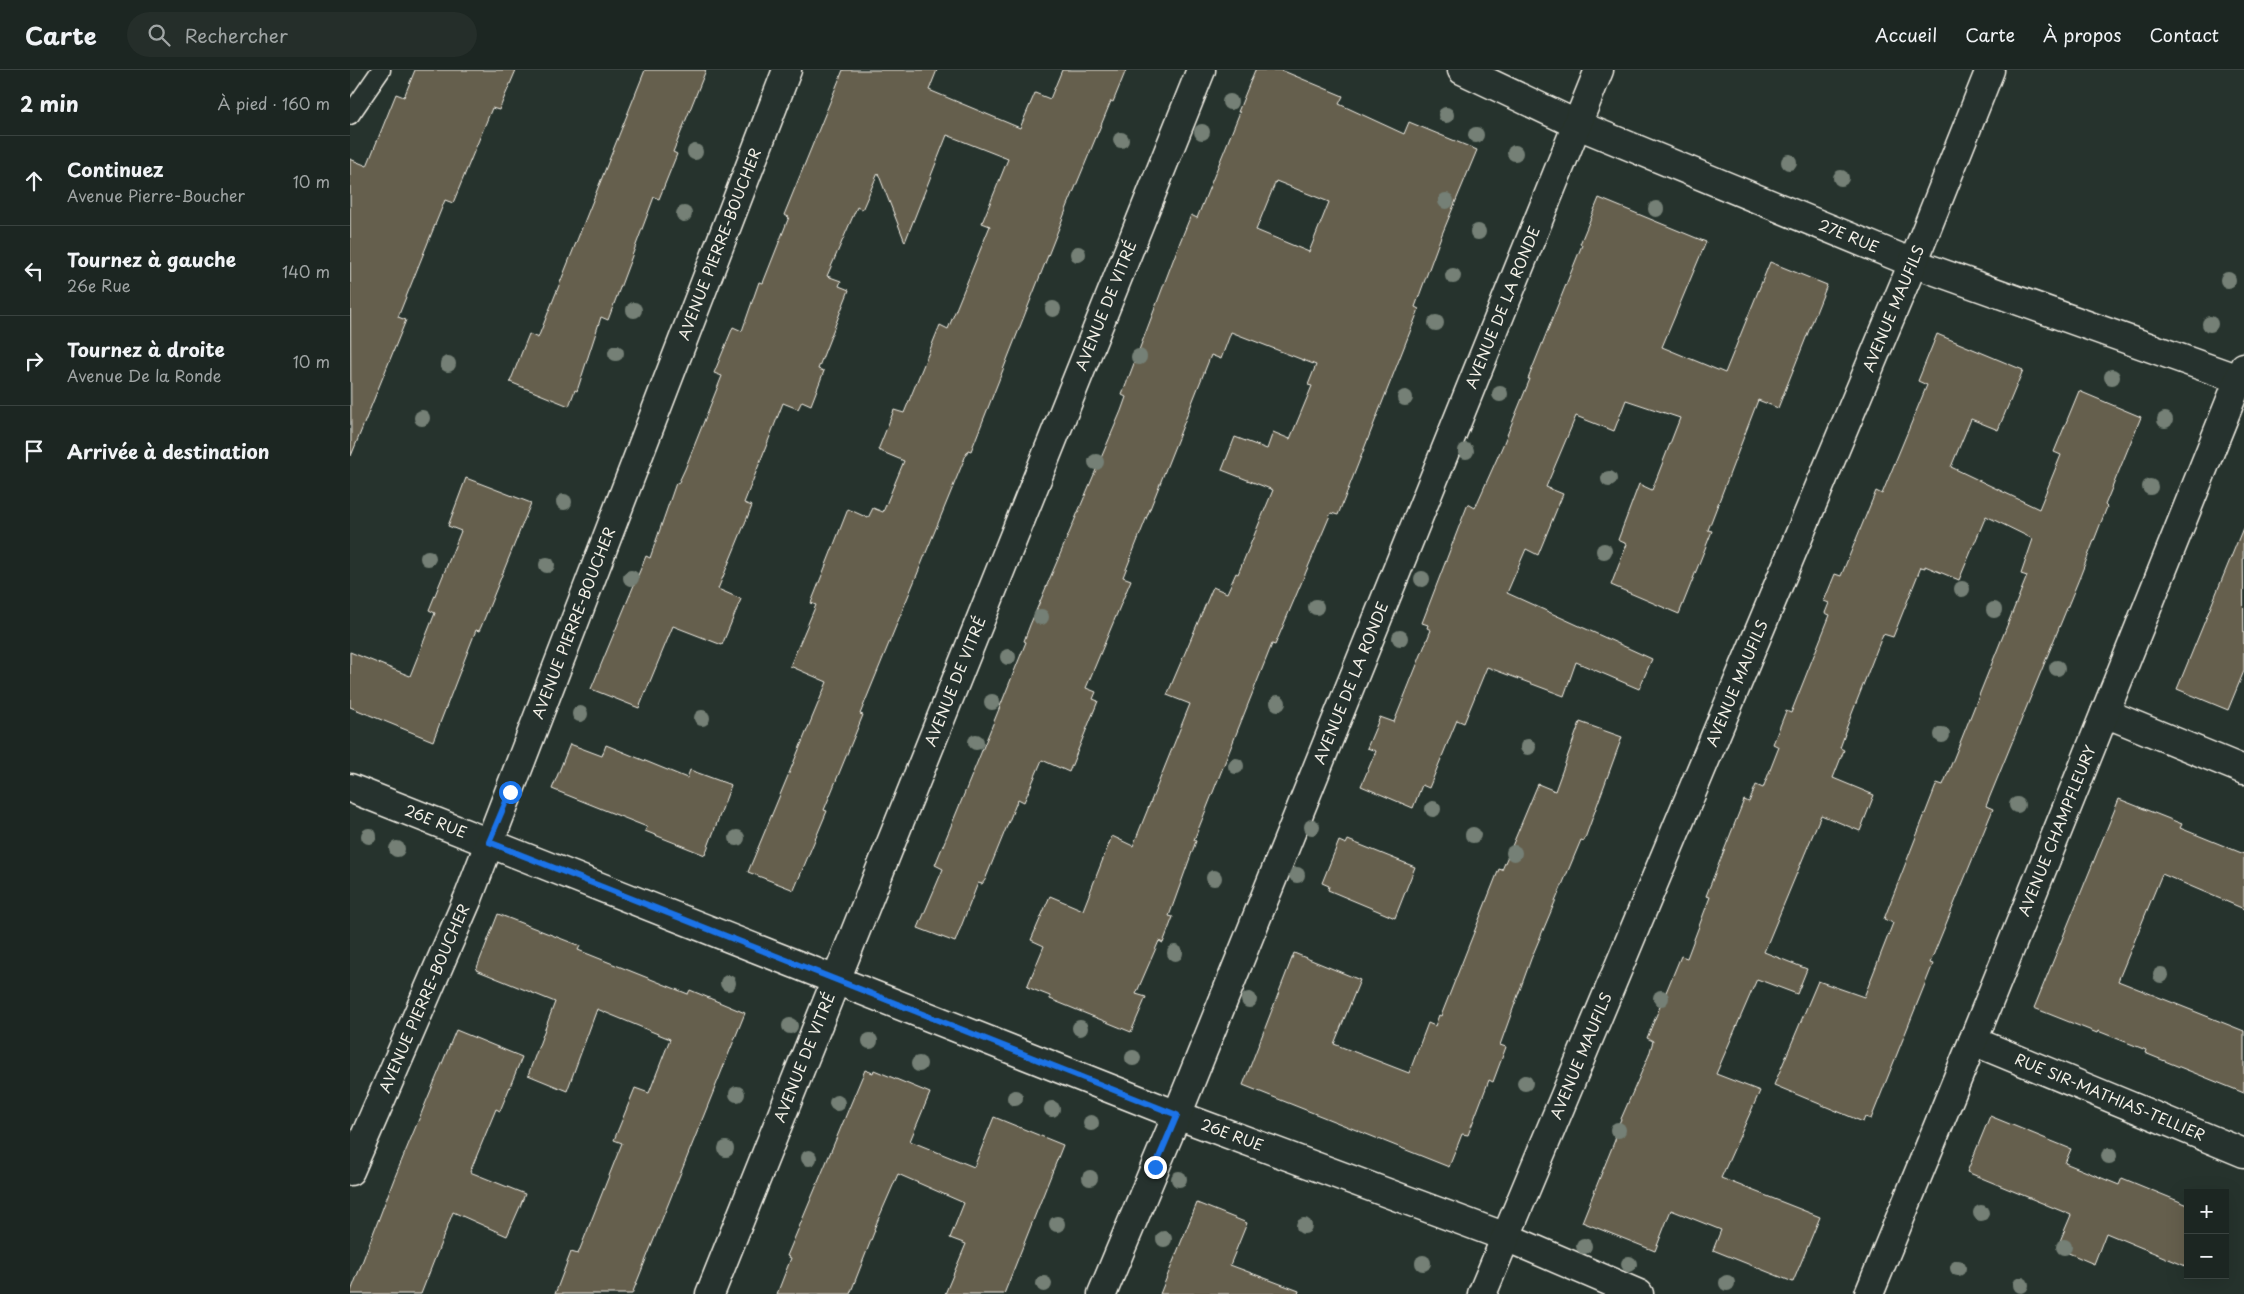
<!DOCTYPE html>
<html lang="fr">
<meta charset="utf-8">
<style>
:root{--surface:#1c2622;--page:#252e2a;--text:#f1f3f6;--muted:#a0a5a5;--line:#3a4340}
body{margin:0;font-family:"Playpen Sans",sans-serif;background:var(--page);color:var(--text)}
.controls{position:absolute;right:15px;bottom:15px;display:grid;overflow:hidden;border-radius:0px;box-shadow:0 5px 20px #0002}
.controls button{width:45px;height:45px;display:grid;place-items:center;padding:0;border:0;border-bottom:1px solid var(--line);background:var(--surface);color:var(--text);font:25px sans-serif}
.stop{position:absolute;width:15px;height:15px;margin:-11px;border:4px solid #1a73e8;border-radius:50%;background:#fff}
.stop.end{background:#1a73e8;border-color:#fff;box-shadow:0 1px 5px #0008}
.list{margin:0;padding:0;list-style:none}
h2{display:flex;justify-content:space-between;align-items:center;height:65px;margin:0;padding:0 20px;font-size:21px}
h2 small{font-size:16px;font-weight:400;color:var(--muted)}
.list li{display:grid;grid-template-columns:32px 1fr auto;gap:15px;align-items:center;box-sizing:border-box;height:90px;padding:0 20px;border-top:1px solid var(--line)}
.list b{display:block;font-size:19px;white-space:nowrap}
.list p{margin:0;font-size:16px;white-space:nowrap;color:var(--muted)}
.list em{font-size:16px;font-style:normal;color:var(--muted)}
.icon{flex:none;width:28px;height:28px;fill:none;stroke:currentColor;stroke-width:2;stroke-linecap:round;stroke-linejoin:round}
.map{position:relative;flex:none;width:1894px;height:1224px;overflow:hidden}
header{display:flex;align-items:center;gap:30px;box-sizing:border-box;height:70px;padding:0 25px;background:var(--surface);border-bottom:1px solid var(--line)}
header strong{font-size:24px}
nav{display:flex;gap:28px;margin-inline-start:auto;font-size:18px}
.search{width:350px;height:45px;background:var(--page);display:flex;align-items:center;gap:12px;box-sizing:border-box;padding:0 18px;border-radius:28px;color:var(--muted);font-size:19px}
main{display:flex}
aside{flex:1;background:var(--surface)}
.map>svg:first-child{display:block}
.building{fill:#655f4e;stroke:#f4f1e8;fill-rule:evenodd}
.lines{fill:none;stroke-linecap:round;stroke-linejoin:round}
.service-casing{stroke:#f4f1e8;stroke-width:21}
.minor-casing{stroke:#f4f1e8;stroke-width:31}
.service{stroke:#26332d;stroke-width:18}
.minor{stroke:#26332d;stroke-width:28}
.tree{fill:#748076}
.route{stroke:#1a73e8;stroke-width:6}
.labels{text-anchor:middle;stroke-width:4;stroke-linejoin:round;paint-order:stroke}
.street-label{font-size:15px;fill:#f4f1e8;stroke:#26332d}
</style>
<header>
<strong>Carte</strong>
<div class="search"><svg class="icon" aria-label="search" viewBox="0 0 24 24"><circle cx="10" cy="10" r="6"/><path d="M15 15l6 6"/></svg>Rechercher</div>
<nav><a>Accueil</a><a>Carte</a><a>À propos</a><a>Contact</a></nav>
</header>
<main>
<aside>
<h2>2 min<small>À pied · 160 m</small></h2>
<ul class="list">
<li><svg class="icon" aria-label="ahead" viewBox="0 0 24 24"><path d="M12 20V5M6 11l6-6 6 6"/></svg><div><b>Continuez</b><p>Avenue Pierre-Boucher</p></div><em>10 m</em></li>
<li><svg class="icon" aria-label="left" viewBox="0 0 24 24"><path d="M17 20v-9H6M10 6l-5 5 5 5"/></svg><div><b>Tournez à gauche</b><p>26e Rue</p></div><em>140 m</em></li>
<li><svg class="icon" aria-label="right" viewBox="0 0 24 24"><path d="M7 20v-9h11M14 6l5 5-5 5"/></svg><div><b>Tournez à droite</b><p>Avenue De la Ronde</p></div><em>10 m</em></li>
<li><svg class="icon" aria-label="arrive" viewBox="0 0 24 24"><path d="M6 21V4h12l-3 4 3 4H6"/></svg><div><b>Arrivée à destination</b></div></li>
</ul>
</aside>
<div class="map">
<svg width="1894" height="1224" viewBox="0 0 1894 1224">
<rect width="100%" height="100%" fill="#26332d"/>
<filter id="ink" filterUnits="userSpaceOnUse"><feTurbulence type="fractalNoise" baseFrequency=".02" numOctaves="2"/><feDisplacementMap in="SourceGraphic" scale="10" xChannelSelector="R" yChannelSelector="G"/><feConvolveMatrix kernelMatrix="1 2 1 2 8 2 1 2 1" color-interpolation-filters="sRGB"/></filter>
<g filter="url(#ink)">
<path class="building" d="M65,0h101l-17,40 -7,-2 -39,95 -8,-3 -47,117 8,3 -55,136 -1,-297 17,7 29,-72 8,3z
M295,0h61l-33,82 4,2 -18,45 -5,-2 -46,123 -7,-3 -24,74 -2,-1 -6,16 -59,-24 19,-48 9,4z
M493,0h94l-8,20 91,38 15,-35 15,6 12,-29h64l-13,32 -2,-1 -43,104 -97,246 -3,-1 -108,264 3,1 -39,95 3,1 -33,79 -46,-18 79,-190 -37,-16 26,-61 -5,-2 37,-94 20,9 5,-10 10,4 21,-51 -26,-11 16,-40 10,3 36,-88 8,4 42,-103 -8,-3 26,-64 -61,-24 -42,107 -27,-69 -16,37 -5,-3 -30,69 14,5 -2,5 10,4 -31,79 6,2 -13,34 -9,-4 -4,8 -15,-6 -39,100 8,3 -34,83 23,10 -19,46 -49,-19 -34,82 -48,-19 55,-133 4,2 26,-75 2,1 7,-15 37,-93 -8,-3 19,-46 9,4 17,-49 4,1 26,-66 -5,-2z
M905,0h26l62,26 -4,8 65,30 5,-12 68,28 -37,89 -25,68 4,2 -81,206 -7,-2 -56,132 -3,-1 -78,196 2,1 -27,75 4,1 -10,26 -4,-2 -23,53 10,3 -15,35 -81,-33v-3l-23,-9 17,-41 -13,-6 19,-44 33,14 29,-74 21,10 57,-142 -23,-9 46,-108 14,6 9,-20 2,1 35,-84 -51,-20 13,-33 32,12 6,-17 17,7 22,-53 -4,-1 8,-20 -85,-33 -10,27 -10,-4 -88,222 8,3 -45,108 10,4 -3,7 5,2 -29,71 -27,-12 -18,42 -6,-3 -33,81 -3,4 -4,-1 -23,59 -37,-14 25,-59 -8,-4 62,-151 29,-72 -2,-1 6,-16 91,-214 5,-14 -4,-2 58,-153 11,-27 6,3 43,-106h-2zM926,111l53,21 -20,50 -53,-22z
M1249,128l107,44 -44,105 63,26 45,-111 57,23 -49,123 -20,-8 -50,130 4,1 -33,83 -68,-29 16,-41 -9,-4 21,-56 13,6 28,-72 -54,-18 -12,31 -38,-15 -30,71 17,7 -25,61 -12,-6 -19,44 145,66 -13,30 -63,-27 -12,34 -77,-29 -23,56 -7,-3 -28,68 -7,-3 -9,23 -52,-22 15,-35 -9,-3 13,-31 14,5 37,-92 -4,-2 1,-3 -6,-2 38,-99 8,-20 7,4 28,-63 27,-66h-2l54,-134 -2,-1z
M1587,264l86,36 -25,60 -27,-11 -20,48 88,42 22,-54 -7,-3 25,-61 62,26 -36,88 2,2 -26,67 -95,232 7,3 -63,154 3,1 -62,155 -6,-2 -2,5 -89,-37 44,-104 46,16 29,-74 -9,-4 53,-136 6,2 84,-209 -6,-2 12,-35 -47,-23 -27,64 -34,-14v2l-4,-1 -28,70 -10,-3 -39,100h1l-5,14 4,2 -11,28 41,17 -14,36 -39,-16 -57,137 43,17 -10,25 -40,-15 -41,95 44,17 -39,87 99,39 -27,65 -80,-32 8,-20 -50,-20 -16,41 -73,-29 33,-82 2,-12 32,-73 4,-14 -6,-3 34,-82 6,2 23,-61 -4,-1 38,-96 5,2 7,-17 7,3 16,-41 -6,-3 13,-33 5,2 39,-98 -5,-2 4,-10 -5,-2 11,-27 6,2 35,-85 6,3 45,-109 -9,-4z
M116,408l65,25 -50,124 -2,4 -3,-1 -43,111 -83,-34v-55l60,24 25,-63 -6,-3 32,-79 -13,-5z
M1893,458l1,143 -16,39 -51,-21z
M1230,652l42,15 -38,104 -3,-1 -50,119 -31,86 6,2 -13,35 -4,-2 -21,55 -6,-1 -13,33 -206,-82 51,-132 66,27 -26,64 75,29 19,-50 7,3 4,-11 2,1 58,-147 3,1 36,-86 17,7z
M220,674l32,12 4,-11 81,33 3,-8 41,15 -26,70 -60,-24 2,-4 -95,-38z
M1769,729l63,25 -2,4 64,26v55l-82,-35 -44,107 126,50v62l-99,-40 1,-3 -48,-19 -1,2 -63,-25z
M998,770l67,27 -20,51 -67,-28 1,-4 -7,-3 17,-42 7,3z
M148,844l82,32 -2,4 110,44 2,-4 55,23 -113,281h-77l16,-42 7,2 44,-111 -8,-3 21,-52 14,5 21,-54 -73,-30 -30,82 -39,-16 27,-73 -79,-32z
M106,960l66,27 -22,54 -4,-2 -26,63 55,22 -6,15 -12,27 -54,-24 -32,82h-71l44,-115z
M515,1000l8,3 1,-3 56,23 -20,48 64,26 20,-50 69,28 -59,149h-59l21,-50 -16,-6 14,-35 -66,-29 -24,55 1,1 -25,64h-73l14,-36 -4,-2z
M1640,1046l81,33 -6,14 54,22 3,-7 66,27v62l-82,-34 -12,31 -37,-16 14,-33 -104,-43z
M847,1133l50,20 -17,42 69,26 -1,3h-138z"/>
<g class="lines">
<g class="service-casing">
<path id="service" d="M0,45l31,-45"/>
</g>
<g class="minor-casing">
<g id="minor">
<path id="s1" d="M1112,0l116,55 335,138 331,118"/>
<path d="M1755,643l139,57"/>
<path id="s2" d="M0,718l827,327 329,122 133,57"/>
<path id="s3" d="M1623,971l271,112"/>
<path id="s4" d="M0,1101l119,-275 318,-826"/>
<path id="s5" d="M360,1224l491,-1224"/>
<path id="s6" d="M752,1224l75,-179 422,-1045"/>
<path id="s7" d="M1132,1224l431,-1031 77,-193"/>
<path id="s8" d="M1519,1224l104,-253 271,-674"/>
</g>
</g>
<use href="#service" class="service"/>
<use href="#minor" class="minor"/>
</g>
<g class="tree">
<circle cx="880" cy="32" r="8"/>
<circle cx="1096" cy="45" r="8"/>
<circle cx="852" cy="62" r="8"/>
<circle cx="1126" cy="65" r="8"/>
<circle cx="771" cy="70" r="8"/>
<circle cx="345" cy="82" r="8"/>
<circle cx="1165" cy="83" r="8"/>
<circle cx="1439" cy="92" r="8"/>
<circle cx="1491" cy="108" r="8"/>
<circle cx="1096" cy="131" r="8"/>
<circle cx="1306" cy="139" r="8"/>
<circle cx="334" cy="144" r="8"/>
<circle cx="1128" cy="162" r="8"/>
<circle cx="728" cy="184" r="8"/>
<circle cx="1103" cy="206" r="8"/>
<circle cx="1878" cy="210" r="8"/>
<circle cx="703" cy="239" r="8"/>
<circle cx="284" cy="240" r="8"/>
<circle cx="1086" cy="253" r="8"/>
<circle cx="1860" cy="254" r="8"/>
<circle cx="266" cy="283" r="8"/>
<circle cx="789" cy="287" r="8"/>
<circle cx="98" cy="294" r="8"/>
<circle cx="1762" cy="307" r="8"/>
<circle cx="1150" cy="324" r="8"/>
<circle cx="1055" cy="328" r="8"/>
<circle cx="72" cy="348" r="8"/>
<circle cx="1815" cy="350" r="8"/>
<circle cx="1116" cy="381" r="8"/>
<circle cx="746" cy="392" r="8"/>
<circle cx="1259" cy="409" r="8"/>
<circle cx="1800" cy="417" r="8"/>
<circle cx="214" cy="432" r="8"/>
<circle cx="1254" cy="481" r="8"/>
<circle cx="78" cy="488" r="8"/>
<circle cx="197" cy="495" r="8"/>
<circle cx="281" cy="508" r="8"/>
<circle cx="1072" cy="509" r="8"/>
<circle cx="1612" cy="519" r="8"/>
<circle cx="966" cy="537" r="8"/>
<circle cx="1644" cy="540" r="8"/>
<circle cx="691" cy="547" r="8"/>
<circle cx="1050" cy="568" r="8"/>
<circle cx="658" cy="587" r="8"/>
<circle cx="1707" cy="598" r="8"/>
<circle cx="642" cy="632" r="8"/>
<circle cx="928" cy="633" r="8"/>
<circle cx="230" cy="644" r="8"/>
<circle cx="352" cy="648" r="8"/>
<circle cx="1592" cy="665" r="8"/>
<circle cx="626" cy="672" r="8"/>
<circle cx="1178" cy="677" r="8"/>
<circle cx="886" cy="696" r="8"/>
<circle cx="1667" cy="735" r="8"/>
<circle cx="1083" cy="739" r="8"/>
<circle cx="962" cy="757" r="8"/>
<circle cx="1123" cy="765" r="8"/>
<circle cx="19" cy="766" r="8"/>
<circle cx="387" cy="768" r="8"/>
<circle cx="47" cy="779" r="8"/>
<circle cx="1164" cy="783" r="8"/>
<circle cx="947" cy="805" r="8"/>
<circle cx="864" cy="808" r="8"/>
<circle cx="825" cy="883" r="8"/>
<circle cx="1811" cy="905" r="8"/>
<circle cx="378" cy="913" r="8"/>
<circle cx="1311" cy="928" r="8"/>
<circle cx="899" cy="930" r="8"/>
<circle cx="440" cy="956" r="8"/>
<circle cx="730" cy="958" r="8"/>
<circle cx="520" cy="971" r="8"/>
<circle cx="783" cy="988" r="8"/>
<circle cx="569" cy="994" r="8"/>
<circle cx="1175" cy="1013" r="8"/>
<circle cx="387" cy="1024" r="8"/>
<circle cx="665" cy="1028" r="8"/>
<circle cx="487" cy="1033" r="8"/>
<circle cx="702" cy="1039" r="8"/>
<circle cx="741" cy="1053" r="8"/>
<circle cx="1268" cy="1060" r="8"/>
<circle cx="376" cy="1079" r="8"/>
<circle cx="1759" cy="1086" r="8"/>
<circle cx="459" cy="1088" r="8"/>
<circle cx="740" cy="1108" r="8"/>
<circle cx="829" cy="1109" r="8"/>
<circle cx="1631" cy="1143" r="8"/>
<circle cx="707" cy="1154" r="8"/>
<circle cx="954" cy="1156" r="8"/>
<circle cx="814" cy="1169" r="8"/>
<circle cx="1234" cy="1176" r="8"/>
<circle cx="1714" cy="1177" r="8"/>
<circle cx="1073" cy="1193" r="8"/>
<circle cx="1279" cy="1194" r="8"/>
<circle cx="1608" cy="1198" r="8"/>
<circle cx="1377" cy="1213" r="8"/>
<circle cx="694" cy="1214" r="8"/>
<circle cx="1671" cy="1215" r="8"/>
</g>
</g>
<g class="lines" filter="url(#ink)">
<path class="route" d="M160,722l-21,50 688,273 -22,52"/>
</g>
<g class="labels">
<g class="street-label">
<text dy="5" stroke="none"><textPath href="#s1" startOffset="421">27E RUE</textPath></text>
<text dy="5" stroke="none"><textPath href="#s4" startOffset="998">AVENUE PIERRE-BOUCHER</textPath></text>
<text dy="5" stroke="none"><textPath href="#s5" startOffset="1065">AVENUE DE VITRÉ</textPath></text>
<text dy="5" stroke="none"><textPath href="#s6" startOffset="1065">AVENUE DE LA RONDE</textPath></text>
<text dy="5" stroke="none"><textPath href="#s7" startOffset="1068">AVENUE MAUFILS</textPath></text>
<text dy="5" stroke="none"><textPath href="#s4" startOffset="592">AVENUE PIERRE-BOUCHER</textPath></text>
<text dy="5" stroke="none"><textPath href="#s5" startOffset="660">AVENUE DE VITRÉ</textPath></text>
<text dy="5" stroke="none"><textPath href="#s6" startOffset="660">AVENUE DE LA RONDE</textPath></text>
<text dy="5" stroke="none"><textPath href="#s7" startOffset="662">AVENUE MAUFILS</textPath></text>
<text dy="5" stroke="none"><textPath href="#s2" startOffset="92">26E RUE</textPath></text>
<text dy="5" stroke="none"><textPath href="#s8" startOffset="500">AVENUE CHAMPFLEURY</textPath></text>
<text dy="5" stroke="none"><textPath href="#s4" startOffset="188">AVENUE PIERRE-BOUCHER</textPath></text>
<text dy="5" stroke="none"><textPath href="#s7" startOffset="258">AVENUE MAUFILS</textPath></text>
<text dy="5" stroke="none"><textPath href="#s5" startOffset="255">AVENUE DE VITRÉ</textPath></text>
<text dy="5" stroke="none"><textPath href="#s3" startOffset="148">RUE SIR-MATHIAS-TELLIER</textPath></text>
<text dy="5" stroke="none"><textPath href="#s2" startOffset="948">26E RUE</textPath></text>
</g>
</g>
</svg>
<div class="controls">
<button>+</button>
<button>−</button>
</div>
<div class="stop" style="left:160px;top:722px"></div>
<div class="stop end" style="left:805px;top:1097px"></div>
</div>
</main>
